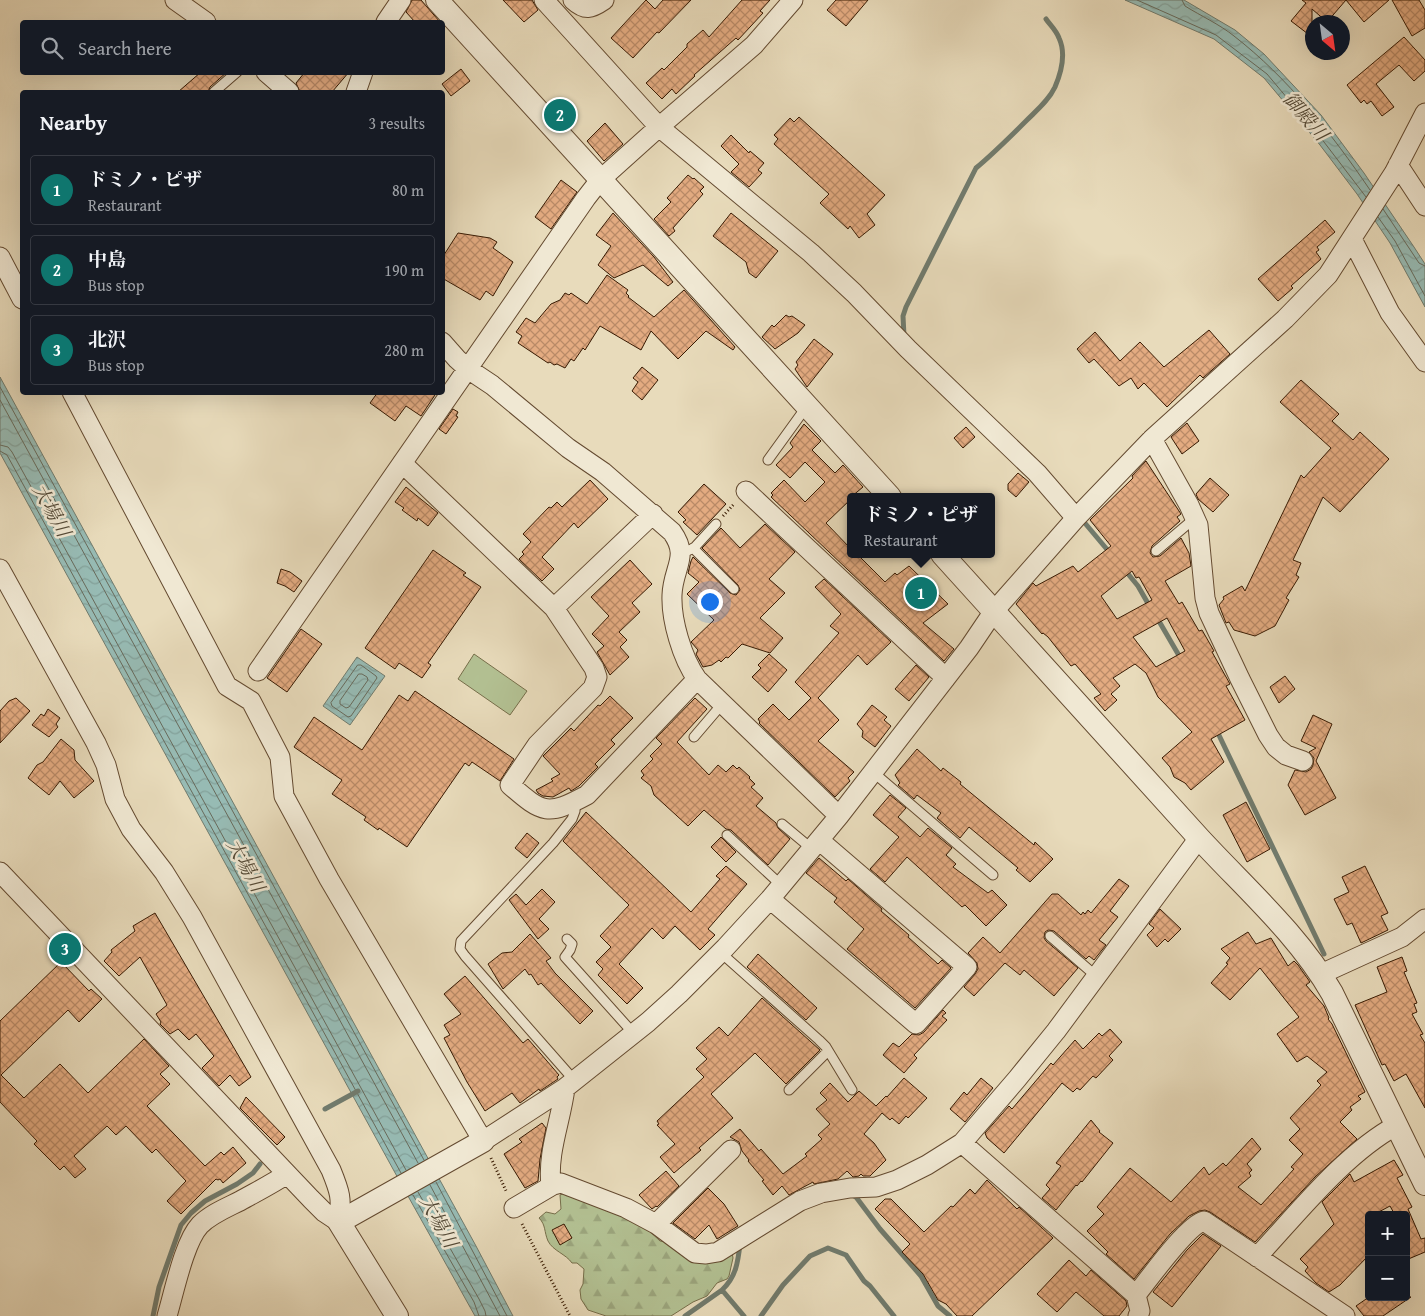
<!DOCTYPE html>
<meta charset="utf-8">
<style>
:root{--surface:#171b24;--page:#242831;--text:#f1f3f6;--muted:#9ea1a6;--line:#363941;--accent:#0f766e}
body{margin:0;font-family:"Gentium Book Plus","Noto Serif JP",serif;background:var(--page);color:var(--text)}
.controls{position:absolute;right:15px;bottom:15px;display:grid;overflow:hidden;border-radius:5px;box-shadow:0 5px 20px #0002}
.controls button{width:45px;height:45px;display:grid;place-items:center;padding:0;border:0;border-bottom:1px solid var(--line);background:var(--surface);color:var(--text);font:25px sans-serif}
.compass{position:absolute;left:1305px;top:15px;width:45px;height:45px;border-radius:50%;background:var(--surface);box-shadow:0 5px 20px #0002;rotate:151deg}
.you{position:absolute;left:709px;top:601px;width:18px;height:18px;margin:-12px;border:4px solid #fff;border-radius:50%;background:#1a73e8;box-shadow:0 0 0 8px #1a73e833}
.badge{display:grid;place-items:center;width:32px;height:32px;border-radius:50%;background:var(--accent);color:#fff;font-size:16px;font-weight:700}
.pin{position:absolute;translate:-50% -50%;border:2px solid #fff;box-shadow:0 1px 5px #0006}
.popup{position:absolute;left:847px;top:493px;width:148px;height:65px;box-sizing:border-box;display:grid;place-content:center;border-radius:5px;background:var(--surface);filter:drop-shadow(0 1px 4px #0005);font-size:16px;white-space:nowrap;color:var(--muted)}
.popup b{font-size:19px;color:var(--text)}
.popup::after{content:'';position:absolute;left:50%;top:100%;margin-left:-10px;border:10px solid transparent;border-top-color:var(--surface)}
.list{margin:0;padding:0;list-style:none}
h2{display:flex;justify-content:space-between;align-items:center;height:65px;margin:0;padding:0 20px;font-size:21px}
h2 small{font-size:16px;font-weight:400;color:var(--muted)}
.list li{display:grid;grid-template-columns:32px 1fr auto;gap:15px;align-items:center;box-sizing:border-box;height:70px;margin:0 10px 10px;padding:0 10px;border:1px solid var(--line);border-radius:5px}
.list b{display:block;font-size:19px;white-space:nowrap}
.list p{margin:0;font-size:16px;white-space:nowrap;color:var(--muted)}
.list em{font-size:16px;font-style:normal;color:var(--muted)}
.icon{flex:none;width:28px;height:28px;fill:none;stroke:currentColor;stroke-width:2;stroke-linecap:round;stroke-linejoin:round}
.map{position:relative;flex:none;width:1425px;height:1316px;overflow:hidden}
.search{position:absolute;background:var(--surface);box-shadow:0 5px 20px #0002;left:20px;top:20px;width:425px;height:55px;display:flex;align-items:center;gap:12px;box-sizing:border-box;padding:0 18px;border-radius:5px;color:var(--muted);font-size:19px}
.panel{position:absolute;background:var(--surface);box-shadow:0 5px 20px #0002;left:20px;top:90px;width:425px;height:305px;border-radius:5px}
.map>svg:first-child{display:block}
.green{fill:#b3c193;stroke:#766e4a}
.forest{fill:url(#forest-firs);stroke:#766e4a}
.water{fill:url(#water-waves);stroke:#717b6d}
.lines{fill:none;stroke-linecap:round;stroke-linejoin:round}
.shore{stroke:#686a5b;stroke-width:1}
.stream{stroke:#717b6d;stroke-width:5}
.building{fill:url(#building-cross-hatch);stroke:#381a02;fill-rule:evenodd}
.service-casing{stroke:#644a30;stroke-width:11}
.minor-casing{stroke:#644a30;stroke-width:21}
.tertiary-casing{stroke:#644a30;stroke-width:24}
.path{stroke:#381a02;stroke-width:3;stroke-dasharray:1 2.5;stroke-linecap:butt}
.service{stroke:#f0e8d3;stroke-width:9}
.minor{stroke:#f0e8d3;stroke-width:19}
.tertiary{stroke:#f0e8d3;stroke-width:22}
.labels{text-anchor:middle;stroke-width:5;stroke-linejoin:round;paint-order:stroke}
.water-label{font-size:19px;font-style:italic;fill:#544a37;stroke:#f0e8d3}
</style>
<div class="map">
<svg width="1425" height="1316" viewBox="0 0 1425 1316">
<defs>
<pattern id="forest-firs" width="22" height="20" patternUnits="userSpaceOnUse" patternTransform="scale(1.25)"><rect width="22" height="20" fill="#b3c193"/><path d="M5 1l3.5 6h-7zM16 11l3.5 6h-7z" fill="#9ba57d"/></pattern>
<pattern id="water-waves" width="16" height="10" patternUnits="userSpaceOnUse" patternTransform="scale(1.25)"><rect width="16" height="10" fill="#97bbb4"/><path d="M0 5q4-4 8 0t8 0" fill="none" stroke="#83a099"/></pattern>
<pattern id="building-cross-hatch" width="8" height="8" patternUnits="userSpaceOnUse" patternTransform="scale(1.25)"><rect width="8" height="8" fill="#e3ab81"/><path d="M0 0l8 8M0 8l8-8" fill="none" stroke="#b98a67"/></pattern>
</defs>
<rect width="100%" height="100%" fill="#e8dbbb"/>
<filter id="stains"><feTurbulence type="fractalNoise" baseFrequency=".004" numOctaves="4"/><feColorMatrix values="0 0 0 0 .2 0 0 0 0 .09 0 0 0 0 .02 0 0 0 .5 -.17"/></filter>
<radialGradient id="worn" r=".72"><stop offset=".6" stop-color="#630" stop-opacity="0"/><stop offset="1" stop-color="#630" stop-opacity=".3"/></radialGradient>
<path class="green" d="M474,654l53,37 -17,24 -52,-36z"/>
<path class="forest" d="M567,1192l75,32 18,17 72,11 1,6 -4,18 -2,3 -10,4 -10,13 -14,6 -22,14h-65l-18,-6 -7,-11 -1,-9 3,-6 1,-15 -7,-6h-5c-6,-9 -19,-12 -24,-22 -4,-9 -2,-16 -9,-23l7,-6 9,2 6,-5 -1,-14z"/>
<path class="water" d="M1125,0h59l51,30 29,24 57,61 43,58 50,74 11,17v43l-35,-64 -33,-49 -37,-49 -56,-67 -50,-39z
M0,377l476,869 37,70h-38l-76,-136 -399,-727z
M357,657l28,19 -35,49 -27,-19z"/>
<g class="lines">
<path class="shore" d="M1137,0l79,35 51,39 57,68 42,55
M1182,0l3,6c16,10 34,18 49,30 54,42 98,98 136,154
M1383,209l36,54 6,3
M1378,217l17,24 30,55
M0,387l424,773
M0,400l418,763
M0,445l8,2 4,5 394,718
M0,451l7,4 394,718
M358,665h3l15,11 1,2 -26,38 -3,1 -16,-11 -1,-3z
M359,674h3l5,3 1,3 -19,27 -3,1 -6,-4v-3z
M436,1182l71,134
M430,1185l70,131
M418,1192l61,107 6,12 1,5
M413,1195l61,107 5,14"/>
<path class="stream" d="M904,336l-1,-20 3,-9 70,-139c18,-15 35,-32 51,-48 10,-10 22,-20 28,-33 6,-14 11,-34 4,-49 -3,-8 -9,-13 -13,-19
M1084,522l26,31
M1124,569l14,17 12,21
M1156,616l25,43
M1216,729l108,225
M325,1109l33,-18
M852,1195l4,2 24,32 41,47 17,30 12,10
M722,1290c14,-13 16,-28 18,-46
M153,1316l6,-29 22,-62 10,-12 14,-12 32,-17 16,-11 7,-9
M685,1316l37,-26 22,26
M761,1316l22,-31 27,-29 18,-8 18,7 18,26 6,5 24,30"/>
</g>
<path class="building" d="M412,0h9l19,22h-25l-9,-10z
M503,0h29l6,10 -14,12z
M646,0l9,9 8,-9h28l-32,33 -2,-1 -24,26 -22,-20z
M742,0h28l-10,11 3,2 -25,27 -2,-2 -42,37 1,1 -19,18 -4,-5 -10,10 -16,-16 16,-15 2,2 23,-23v-3l16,-14 6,7z
M836,0h32l-22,26 -19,-16z
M1302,0h87l-25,22 -18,-22 -19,22 -15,-13v28l-21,-16 15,-18z
M1392,0h27l6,10v18l-13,8z
M1404,37l21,23v11l-11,10 -15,-16 -23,19 18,23 -12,9 -11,-15 -4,3 -3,-4 -3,3 -14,-18z
M461,69l9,12 -19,15 -9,-12z
M201,72h26l-17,15 -2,5h-30z
M305,72h44l-17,20h-32l-4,-9z
M799,117l86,78 -18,19 8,11 -16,13 -9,-12 -2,3 -28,-26 9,-9 -55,-50 4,-5 -4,-4 16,-17 4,4z
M605,123l18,21 -19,17 -17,-20z
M731,135l18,18 1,-2 14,12 -6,7 4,3 -13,14 -18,-15 8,-8 -18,-18z
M688,175l5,4 1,-1 10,9 -4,4 3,3 -30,34 2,3 -6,5 -15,-17 17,-17 -4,-4z
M561,180l16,12 -26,37 -16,-12z
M613,213l41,44 19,25 -5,4 -25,-21 -29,13 -16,-13 13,-19 -15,-11z
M731,213l47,38 -22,27 -7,-5 -3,-11 -33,-26z
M1325,220l10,12 -18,15 2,3 -3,2 5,7 -30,27 2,2 -15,13 -20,-22z
M458,233l32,5 7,4 -4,6 20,14 -20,34 -7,-5 -6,9 -38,-22v-20z
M607,275l21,15 -2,3 3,3 -1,1 26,20 30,-27 51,57 -2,3 -27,-19 -28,28 -27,-28 -10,19 -41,-24 -15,24 -2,-2 -9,13 -3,-2 -6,9 -8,-4 -3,1 -4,-3 -2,1 -30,-20 4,-7 -6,-4 10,-14 9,5 16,-19 9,-4 5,-7 4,2 2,-2 16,11z
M786,315l3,2 3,-1 13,9 -7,8 -23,16 -13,-12 10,-12 2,2z
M1209,330l21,24 -27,24 -3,-3 -33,32 -23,-24 -6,6 -7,-11 -12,8 -25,-27 -5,4 -12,-14 18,-17 25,29 20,-19 24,25z
M814,339l19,15 -26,33 -12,-18 3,-4 -2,-3z
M642,367l16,13 -16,20 -10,-9 6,-9 -5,-4z
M1301,380l38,34 -7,7 21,19 7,-8 29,27 -49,53 -17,-15 -30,63 8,3 -5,12 3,2 -13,21 3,2 -14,26 -20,10 -21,-6 -5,-8 -3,1 -7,-18 5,-6 -1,-2 19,-11 3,5 56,-116 3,3 27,-30 -51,-46z
M378,392h59l-16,24 -15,-10 -11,15 -25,-18z
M453,409l5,3 -2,4 2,1 -12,17 -7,-5z
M1187,423l12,18 -17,13 -11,-17z
M804,424l17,17 -9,9 23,23 8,-8 20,22 -12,10v2l-25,24 25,26v5h6l28,28 10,-9 2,2 12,-9 39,38 -25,19 31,26 -10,12 -173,-164 2,-2 -2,-2 13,-13 21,22 20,-20 -20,-20 -15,16 -14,-13 17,-18 -3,-4z
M966,427l9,10 -12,11 -9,-10z
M1146,461l35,53 -4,3 3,4 -28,25 -2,7 3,4 7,-1 21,-18 8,15 2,13 -26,15 14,23 3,-2 17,29 3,-1 12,21 -2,1 18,32 -4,2 19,34 -34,19 13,23 -33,28 -6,-7 -11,-6 -4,-10 -8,-9 30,-26 -34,-35 -12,-24 -11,-9 -22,14 7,8 -9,8 6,6 -12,11 -11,-13 7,-4 -26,-30 -4,2 -23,-29 -5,-4 -1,1 -26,-30 17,-21 3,3 37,-20 5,6 33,-26 -21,-26 43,-42 -1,-2zM1132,571l4,7 3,-1 13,23 -35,19 -16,-23zM1167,618l18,33 -29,16 -23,-30z
M1018,473l11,9 -13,15 -8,-7v-6z
M1210,478l19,17 -16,17 -15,-13 -2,-5z
M590,480l18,19 -30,29 -4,-5 -32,34 12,12 -12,12 -23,-22 5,-5 -2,-2 9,-10 -8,-8 26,-27 2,1 6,-6 5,5z
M704,484l22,20 -29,31 -14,-13 3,-2 -8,-8z
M406,487l32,26 -10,13 -10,-8 -1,3 -15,-11 2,-2 -9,-6z
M765,524l30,28 -26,27 16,14 -25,25 23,20 -13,15 -28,-9 -14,14 -2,-1 -5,5 -2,-2 -7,5 -9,2 -7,-13 2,-4 -7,-8 23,-22 -27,-26 12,-12 -11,-9 3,-12 2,-4 37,36 6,2 4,-5 -2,-5 -36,-37 19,-20 19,20z
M433,550l33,23 -3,2 18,12 -53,76 3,2 -9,13 -23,-15 -4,6 -30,-21z
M630,560l22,24 -20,19 8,9 -21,20 8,8 -7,7 9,10 -19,18 -13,-23 7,-6 -12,-12 17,-18 -18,-19z
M281,569l9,3 12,9 -8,11 -9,-6 -8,-3z
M824,579l67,63 -24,23 -9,-10 -40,43 21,22 -21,21 36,31 -6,6 2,3 -15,16 -76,-74 1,-1 -2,-3 15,-15 16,16 22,-22 -16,-16 44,-49 -9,-7 11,-12 -26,-27z
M301,629l21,15 -35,48 -20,-14z
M769,654l18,16 -19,22 -16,-15 9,-9 -3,-3z
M916,665l13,12 -20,24 -14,-12z
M1285,676l10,13 -16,14 -9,-16z
M415,691l99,68 -14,22 -28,-19 -3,4 -4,-3 -58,84 -28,-19 -1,2 -14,-10 2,-3 -34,-23 10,-14 -48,-33 20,-30 48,33 37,-55 9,6z
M610,696l23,22 -22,22 4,4 -20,20 3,3 -19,19 -8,5 -2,-3 -16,9 -10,-1 -5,-3 -2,-3 17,-9 -2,-2 9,-5 -17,-18 28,-28 3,3 24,-26 2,1z
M16,698l14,13 -30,32v-32l9,-10z
M695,698l12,11 -30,33 32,33 9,-10 8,7 7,-7 4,4 2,-2 11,10 -1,1 6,6 -4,3 12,11 -7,8 20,17 2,5 12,11 -22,26 -37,-35 -5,-1 -22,-19 -16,16 -34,-31 -3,-9 -10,-8 3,-3 -3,-4 12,-12 -3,-3 12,-12 -6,-6z
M872,705l15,12 -3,3 7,6 -16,21 -13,-10 1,-6 -6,-7z
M48,709l12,9 -4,6 2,3 -9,10 -17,-12 9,-11 3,2z
M1313,715l19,9 -16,37 20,37 -31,17 -17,-30 7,-15 11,2 5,-3 2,-4 1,-7 -5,-6 7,-4 -15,-7z
M61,739l13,11 1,10 19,21 -20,17 -14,-17 -11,14 -21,-17 9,-13 6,-3z
M917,749l24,22 2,-3 18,14 -1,2 74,61 1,-3 18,17 -23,23 -14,-12 2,-2 -49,-41 -9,11 -23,-20 4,-5 -24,-18 -3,4 -16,-14 2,-2 -5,-8z
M890,795l16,13 -8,9 22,20 8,-9 24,20 -6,7 10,9 -3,3 35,26 4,-3 15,15 -21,21 -21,-21 -3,2 -55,-50 -22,25 -15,-13 29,-32 -26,-22z
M1246,802l24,47 -23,13 -24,-47z
M586,812l105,100 29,-33 -4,-3 10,-10 21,18 -39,45 7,6 -15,15 -25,-24 -12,13 -11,-11 -33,36 24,24 -16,16 -29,-29 5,-6 -7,-7 15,-15 -11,-11 29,-31 -66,-64z
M527,833l12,10 -12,15 -12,-10z
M721,837l15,15 -10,10 -15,-15z
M819,858l27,23 2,-2 34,30 -1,2 28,24 -1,2 30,27 4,-4 9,8 -36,40 -68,-59 17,-20 -30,-27 3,-4 -31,-25z
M1365,866l23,47 -7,3 7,14 -27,13 -9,-20 -5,2 -13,-26 15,-7 -7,-15z
M1119,879l10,7 -19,25 8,6 -19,23 7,5 -12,15 -5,-4 -3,3 -32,-28 -6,-1 -3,2 -1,6 2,3 32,27 -24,28 -30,-26 -4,5 -15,-12 -31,33 -10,-9 11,-13 3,-5 -1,-6 -9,-10 15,-16 17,16 52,-59h6l23,21 2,-3 2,2 3,-4 3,3z
M542,889l13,13 -16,17 10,10 -11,10 -29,-39 7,-6 10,11z
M1160,909l21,20 -13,13 -3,-3 -8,8 -10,-12 7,-7 -5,-4z
M155,913l96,164 -12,9 -9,-11 -11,11 -17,-18 12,-12 -18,-22 -7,6 -11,-11 -8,5 -10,-10 1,-2 -5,-8 11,-9 -27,-48 -21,19 -15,-15 8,-9 -1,-2 24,-19 -2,-5z
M1248,932l8,12 15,-6 17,28 6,-5 4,4 12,17 -4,3 18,21 5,12 -1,1 4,5 33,68 -7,4 3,3 -11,8 2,3 -12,12 17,17 -42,38 -60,65 -45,-30 -5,-2 -6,1 -10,5 -19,18 -36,45 -28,-25 2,-2 -21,-21 17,-17 -7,-7 33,-39 41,34 33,-35 5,8 14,-12 3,3 26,-28 9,11 -14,15 5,6 -3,3 2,3 -13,11 23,18 33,-36 -3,-2 12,-13 -14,-14 11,-11 -10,-11 31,-33 -4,-4 10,-9 -20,-16 -10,6 -20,-28 22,-17 -39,-49 -30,32 -19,-17 17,-19 -2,-1 4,-5 -9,-9z
M530,934l21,24 -5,3 9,12 38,38 -13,13 -39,-41 -3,2 -7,-11 -2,1 -4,-6 -22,20 -15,-25 14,-11 10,-1z
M758,954l59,54 -11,12 -59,-53z
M1402,957l5,14 -3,1 13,31 -3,1 3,8 -5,2 11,20 -3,1 5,8v65l-19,-34 -12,7 -9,-17 -3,1 -27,-60 32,-13 -10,-25z
M61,962l28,29 2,-2 11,10 -23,23 -11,-12 -67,65 23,23 36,-34 28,29 56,-54 25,27 -9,8 10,10 -23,22 58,60 16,-14 3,3 9,-8 13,16 -23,20 -3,-4 -2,1 -2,-1 -35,35 -14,-13 19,-20 -30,-32 -4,4 -26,-27 -10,9 -9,-9 -33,30 12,13 -11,9 -11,-12 -4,4 -26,-26 3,-3 -37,-39v-81z
M465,976l58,67 5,-4 31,36 -2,2 1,2 -18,12 -1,-2 -19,14 -8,-10 -27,18 -18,-29 -23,-44 6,-3 -6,-10 17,-11 -17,-20z
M762,998l58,52 -34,34 -31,-31 -44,41 22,24 -34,30 2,2 -27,23 -14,-16 15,-13 -18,-19 2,-1 -2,-3 47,-44 -8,-8 11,-10 -11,-11 23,-21 9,9z
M943,1010l3,3 -4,3 5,4 -33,35 3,3 -13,15 -21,-18 10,-12 6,4 13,-13 7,1 5,-3z
M1110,1029l12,13 -13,14 4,4 -17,18 -3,-2 -13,14 -3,-2 -4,4 -11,-9 -58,70 -17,-15 -2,-5 24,-27 3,3 39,-46 2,2 22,-25 8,9 16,-16 3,3z
M904,1078l23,20 -19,20 -2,-2 -7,8 -7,-6 -2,2 -8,-7 -18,21 10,9 12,17 -16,16h-7l-2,-2 -2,2 -6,1 -6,-6 -9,8 -24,5 -1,-2 -24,13 -7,-9 -9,9 -11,-14 2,-1 -16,-19 1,-1 -7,-9 -3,-9 -9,-5 10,-8 19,22 2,-2 22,25 24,-18 -2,-2 17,-15 -4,-4 12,-11 -14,-15 11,-9 -7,-7 10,-10 18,19 11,-11 17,15 10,-10 1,1z
M981,1078l12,10 -28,34 -15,-13 14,-17 3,3z
M246,1097l39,40 -8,8 -37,-37z
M1091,1120l9,11 -1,1 14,11 -31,39 -1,-1 -4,5 -1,-1 -20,25 -14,-12 8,-9 -4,-4 15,-19 -5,-3z
M542,1123l4,5 -6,31 -2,22 -13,7 -21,-34 18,-12 -3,-3z
M1394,1160l9,15 -6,3 15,29 -4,2 13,30 4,-1v14l-19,8v-45h-11l-5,-9 -17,9h-4v40l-29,30 -11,7 -13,-9 -11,-12 3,-4 -8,-8 34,-35 -12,-22 28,-28 4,8z
M666,1171l13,15 -22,21 -1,-1 -4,3 -13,-14z
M987,1180l30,29 2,-2 34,31 -81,78h-15l-11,-12 -8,-4 -15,-26 -21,-22 8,-8 -35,-35 10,-10h6l33,33 27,-26 2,1 17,-18 5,5z
M708,1188l16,16 14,22 -21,13 -8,-14 -14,14 -22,-16z
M564,1224l8,14 -12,7 -8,-15z
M1203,1234l18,12 -49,61 -19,-15 34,-42z
M1069,1260l17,16 5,-6 35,31 1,5 -8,10h-15l-28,-24 -19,20 -20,-18z
M1369,1297h42l-28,19h-19l-8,-10z"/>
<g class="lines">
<g class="service-casing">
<path id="service" d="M214,92l23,-20
M768,460l39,-54
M693,548l41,41
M687,551l7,-3 22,-24
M1156,551l39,-33
M694,737l29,-34
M873,772l120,103
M782,824l30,25
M727,835l54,50
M1050,936l46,40
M567,939l5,5 -2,6 -5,7 69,77
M720,952l99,88 7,7 26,43
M574,1080l-109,-124 -5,-7 1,-8 92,-98 19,-24 3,-8v-10
M789,1090l39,-39"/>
</g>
<g class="minor-casing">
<path id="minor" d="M175,0l31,22
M544,0l115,127 152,126 43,40 54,56 129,124 39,45
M573,0c12,11 18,9 31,0
M386,22l15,-22
M266,72l23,20
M356,92l7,-20
M1398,165l27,41
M1352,239l38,74 35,49
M0,257l22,42
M442,342l15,17 11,10 24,16 76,63 35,24 69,60c18,25 1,35 0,63 -1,25 10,63 25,84l142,137
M72,392l155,294 24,15 29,56 4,39 45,83 154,262 82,-53 83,-66 31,-28 46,-46 45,-49 69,-83 130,-168 25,-37 82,-93 76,-79 133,-120 43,-44 66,-102 31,-60
M1152,439l37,66 9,20 7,73 4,15 31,66 28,56 8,12 10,8 17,6
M402,463l152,145 40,60 3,9 -4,11 -56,57 -27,40c33,29 38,31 77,10l110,-116
M746,491l200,187
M0,569l96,174 10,22 9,34 16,30 33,43 28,45 139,253c9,22 11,28 8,52l-15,-10 -13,-13 -311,-327
M554,608l99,-94
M258,671l328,-473 14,-18 59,-53 95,-82 39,-45
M770,899l146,125 51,-57 -148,-127
M1321,974l81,-37 23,-18
M551,1186c-4,-34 10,-65 14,-98
M514,1208l39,-23 8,-2 65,25 30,16 75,-74
M656,1224l39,29 11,1 12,-2 82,-51 21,-8 29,-5 26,-1 21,-7 30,-15 35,-22
M1257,1257c41,-44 87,-103 140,-132
M1136,1295c13,-16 51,-70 68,-74l141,95
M167,1316c7,-23 17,-74 33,-91 11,-11 26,-17 40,-24 16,-9 32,-17 47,-27
M1138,1316l2,-5 -4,-16 -174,-152 55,-64 39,-48 143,-193"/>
</g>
<g class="tertiary-casing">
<path id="tertiary" d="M437,0l453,497
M942,554c86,95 171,190 257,284 46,50 99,96 133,155l93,191
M397,1316l-58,-94 144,-81"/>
</g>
<path class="path" d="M723,516l11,-12
M491,1158l16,35
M522,1224l48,92"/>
<use href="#service" class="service"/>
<use href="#minor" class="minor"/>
<use href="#tertiary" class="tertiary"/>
</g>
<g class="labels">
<g class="water-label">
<text transform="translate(1306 116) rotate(49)" y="7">御殿川</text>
<text transform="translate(52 510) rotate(61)" y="7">大場川</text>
<text transform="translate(246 865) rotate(61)" y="7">大場川</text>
<text transform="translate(439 1221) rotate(61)" y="7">大場川</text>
</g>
</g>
<rect width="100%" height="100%" filter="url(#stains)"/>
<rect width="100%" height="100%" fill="url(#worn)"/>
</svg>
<div class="controls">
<button>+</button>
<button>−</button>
</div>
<svg class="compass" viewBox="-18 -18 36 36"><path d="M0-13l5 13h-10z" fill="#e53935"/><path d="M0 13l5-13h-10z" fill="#9ea1a6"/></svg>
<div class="you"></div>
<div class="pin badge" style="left:921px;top:593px">1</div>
<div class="popup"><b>ドミノ・ピザ</b>Restaurant</div>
<div class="pin badge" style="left:560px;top:115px">2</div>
<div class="pin badge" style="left:65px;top:949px">3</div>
<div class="search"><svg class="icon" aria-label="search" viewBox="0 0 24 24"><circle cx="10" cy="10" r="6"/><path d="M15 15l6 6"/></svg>Search here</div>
<section class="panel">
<h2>Nearby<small>3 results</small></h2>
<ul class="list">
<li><span class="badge">1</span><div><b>ドミノ・ピザ</b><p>Restaurant</p></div><em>80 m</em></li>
<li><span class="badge">2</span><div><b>中島</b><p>Bus stop</p></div><em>190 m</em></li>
<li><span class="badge">3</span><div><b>北沢</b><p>Bus stop</p></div><em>280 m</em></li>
</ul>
</section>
</div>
